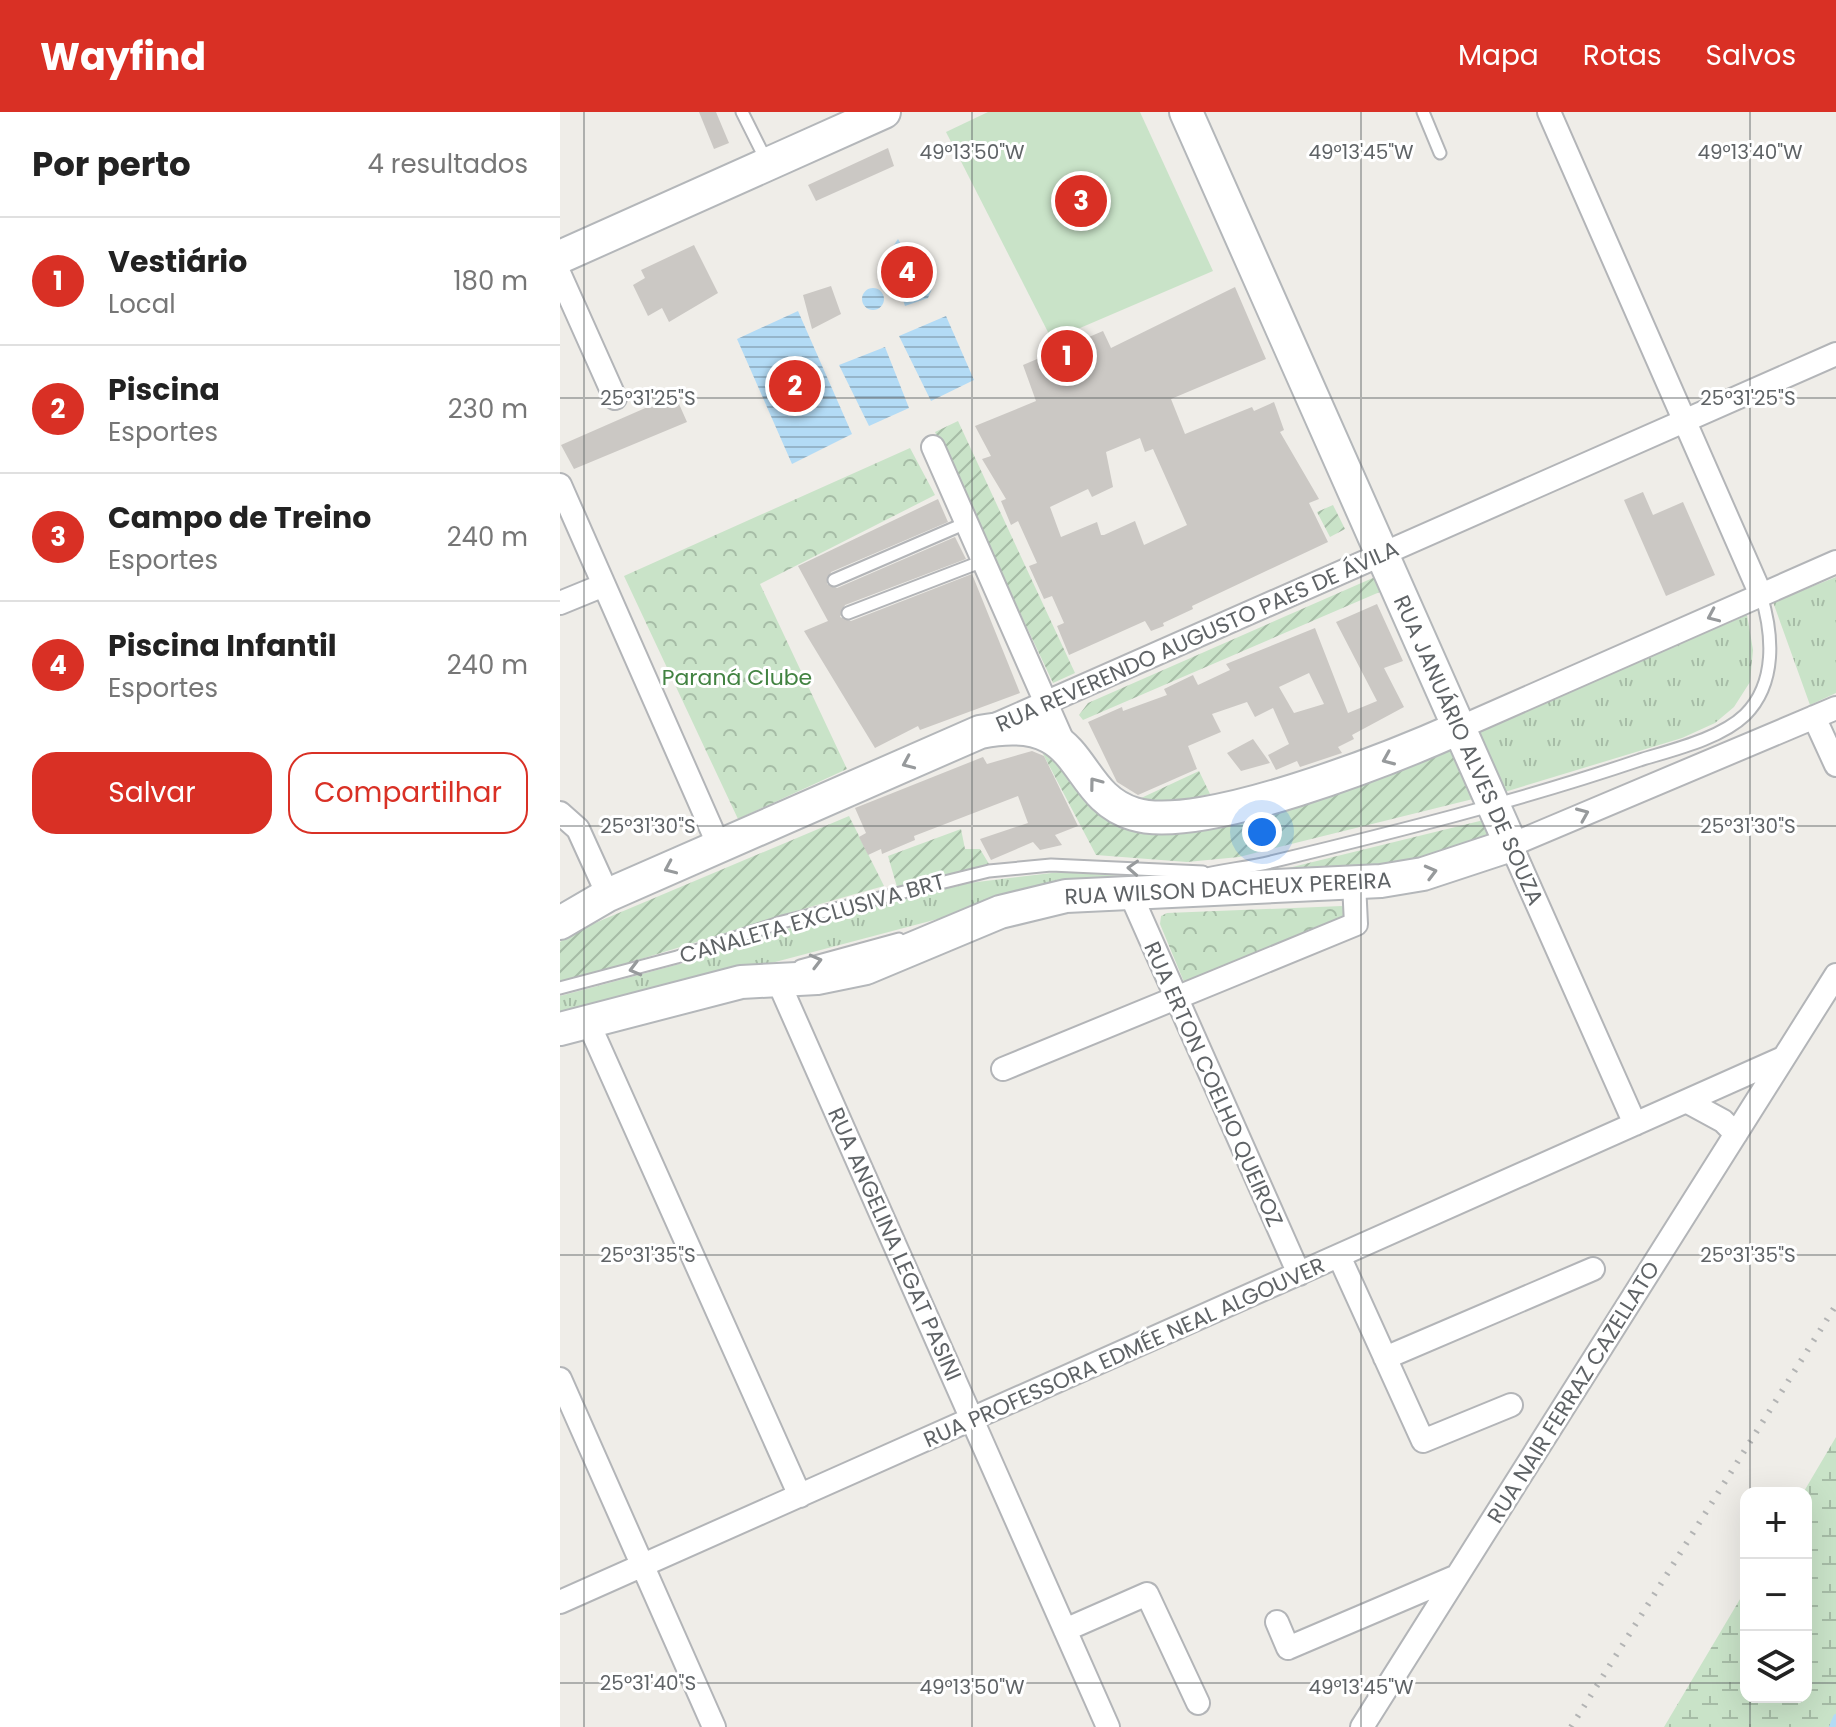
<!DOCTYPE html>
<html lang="pt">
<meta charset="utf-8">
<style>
:root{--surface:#fff;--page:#f2f2f2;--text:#222;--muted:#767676;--line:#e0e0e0;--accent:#d93025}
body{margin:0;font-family:Poppins,sans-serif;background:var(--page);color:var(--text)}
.controls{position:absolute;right:24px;bottom:24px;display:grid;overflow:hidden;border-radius:16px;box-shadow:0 8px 32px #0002}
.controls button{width:72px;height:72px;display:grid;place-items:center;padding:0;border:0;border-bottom:2px solid var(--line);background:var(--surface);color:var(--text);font:40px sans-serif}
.you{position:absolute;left:702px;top:720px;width:28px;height:28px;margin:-20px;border:6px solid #fff;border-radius:50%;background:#1a73e8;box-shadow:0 0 0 12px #1a73e833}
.badge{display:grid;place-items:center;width:52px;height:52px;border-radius:50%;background:var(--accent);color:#fff;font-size:26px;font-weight:700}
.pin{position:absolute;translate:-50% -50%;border:4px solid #fff;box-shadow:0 2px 8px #0006}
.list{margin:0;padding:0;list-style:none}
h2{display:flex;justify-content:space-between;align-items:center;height:104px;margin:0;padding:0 32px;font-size:34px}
h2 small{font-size:26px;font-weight:400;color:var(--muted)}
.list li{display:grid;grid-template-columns:52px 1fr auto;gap:24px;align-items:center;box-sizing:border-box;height:128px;padding:0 32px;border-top:2px solid var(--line)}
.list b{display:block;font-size:30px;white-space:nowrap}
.list p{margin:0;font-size:26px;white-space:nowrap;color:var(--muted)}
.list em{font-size:26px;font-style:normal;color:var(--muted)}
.actions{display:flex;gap:16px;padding:24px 32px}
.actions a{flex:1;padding:18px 0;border:2px solid var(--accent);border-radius:24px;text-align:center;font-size:28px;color:var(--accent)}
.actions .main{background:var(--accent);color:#fff}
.icon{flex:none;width:44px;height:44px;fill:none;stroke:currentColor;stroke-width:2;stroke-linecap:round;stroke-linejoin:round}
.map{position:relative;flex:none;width:1276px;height:1615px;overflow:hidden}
header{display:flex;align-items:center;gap:48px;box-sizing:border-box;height:112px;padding:0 40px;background:var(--accent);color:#fff}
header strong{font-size:38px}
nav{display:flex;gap:44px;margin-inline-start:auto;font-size:28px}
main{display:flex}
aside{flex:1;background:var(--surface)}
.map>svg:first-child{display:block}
.grass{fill:url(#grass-tufts)}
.forest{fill:url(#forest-crowns)}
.wetland{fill:url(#wetland-marsh)}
.garden{fill:url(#garden-furrows)}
.pitch{fill:#c9e3c8}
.water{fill:url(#water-rules)}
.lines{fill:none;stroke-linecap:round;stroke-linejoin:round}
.stream{stroke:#b3dbf5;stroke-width:6}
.building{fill:#cbc8c4;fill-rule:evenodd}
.lane-casing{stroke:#b3b5b8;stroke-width:15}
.street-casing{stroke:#b3b5b8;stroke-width:26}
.secondary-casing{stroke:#b4b7ba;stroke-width:36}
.lane{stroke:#fff;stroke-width:11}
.street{stroke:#fff;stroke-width:22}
.secondary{stroke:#fff;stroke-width:32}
.rail{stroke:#b3b4b4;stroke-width:6;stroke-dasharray:2 10;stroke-linecap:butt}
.oneway{stroke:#979a9c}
.ticks{fill:none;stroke:#5f6366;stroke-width:2;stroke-opacity:0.45}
.labels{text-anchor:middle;stroke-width:6;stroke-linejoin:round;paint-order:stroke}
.street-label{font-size:22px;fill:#5f6366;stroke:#fff}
.park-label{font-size:22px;fill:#428342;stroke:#fff}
.ticks-label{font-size:20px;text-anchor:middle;fill:#5f6366;stroke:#fff;stroke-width:6;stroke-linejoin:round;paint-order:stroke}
</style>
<header>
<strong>Wayfind</strong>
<nav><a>Mapa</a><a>Rotas</a><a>Salvos</a></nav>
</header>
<main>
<aside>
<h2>Por perto<small>4 resultados</small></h2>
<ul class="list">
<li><span class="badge">1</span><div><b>Vestiário</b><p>Local</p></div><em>180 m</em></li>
<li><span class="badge">2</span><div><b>Piscina</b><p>Esportes</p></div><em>230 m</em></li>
<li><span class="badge">3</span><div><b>Campo de Treino</b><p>Esportes</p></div><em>240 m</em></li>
<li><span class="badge">4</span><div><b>Piscina Infantil</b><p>Esportes</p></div><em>240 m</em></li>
</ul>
<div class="actions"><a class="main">Salvar</a><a>Compartilhar</a></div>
</aside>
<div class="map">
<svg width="1276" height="1615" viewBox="0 0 1276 1615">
<defs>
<pattern id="grass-tufts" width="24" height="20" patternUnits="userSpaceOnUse" patternTransform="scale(2)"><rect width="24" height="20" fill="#c9e3c8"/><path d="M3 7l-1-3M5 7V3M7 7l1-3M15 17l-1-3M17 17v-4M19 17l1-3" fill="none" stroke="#a6bca6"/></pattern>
<pattern id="forest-crowns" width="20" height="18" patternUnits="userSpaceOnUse" patternTransform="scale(2)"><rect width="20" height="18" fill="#c9e3c8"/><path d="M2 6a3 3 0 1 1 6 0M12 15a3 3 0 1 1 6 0" fill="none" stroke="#a6bca6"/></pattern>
<pattern id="wetland-marsh" width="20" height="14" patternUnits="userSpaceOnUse" patternTransform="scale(2)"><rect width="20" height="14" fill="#c9e3c8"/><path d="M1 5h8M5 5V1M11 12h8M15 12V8" fill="none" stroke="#a6bca6"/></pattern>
<pattern id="garden-furrows" width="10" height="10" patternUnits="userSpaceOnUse" patternTransform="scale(2)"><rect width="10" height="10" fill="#c9e3c8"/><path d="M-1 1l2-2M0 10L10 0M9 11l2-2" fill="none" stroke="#a6bca6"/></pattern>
<pattern id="water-rules" width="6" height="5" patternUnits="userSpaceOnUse" patternTransform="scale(2)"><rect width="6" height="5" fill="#b3dbf5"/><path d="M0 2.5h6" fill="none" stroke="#95b5ca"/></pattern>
</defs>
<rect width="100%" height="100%" fill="#efede8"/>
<path class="grass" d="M1276,465v116l-26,12 -37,-103z
M1187,503l6,35 -3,32 -16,25 -19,16 -33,15 -184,56 -28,-60z
M500,760l63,4 -95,19 -468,124v-23l127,-34 84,-29 190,-49z"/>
<path class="forest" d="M350,336l25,47 -175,89 87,185 -109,50 -114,-243z
M782,794l5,5 -3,7 -160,64 -24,-58 1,-8 6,-3z"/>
<path class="wetland" d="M1276,1325v290h-172l82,-138v108h60v-204h-3z"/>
<path class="garden" d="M398,309l117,252 -22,10 -118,-251z
M773,393l12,24 -15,8 -13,-25z
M815,465l7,14 -299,129 -4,-5 9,-12z
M893,635l20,52 -234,58 -52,5 -91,-7 -53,-101 10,-2c36,49 52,85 120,77z
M639,659l11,23 -45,10 -26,-5z
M289,704l35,70c-109,29 -215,67 -324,96v-40l16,-11z
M932,706l4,16 -53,25 -220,25z
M401,717l4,20h15l9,15 -92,23 -9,-31z"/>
<path class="pitch" d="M428,0h152l73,159 -161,69 -106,-208z"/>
<path class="water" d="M338,127l13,22 13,5 8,23 -4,9 -23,8 -8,-24 -17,-17z
M302 187a11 11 0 1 1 22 0a11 11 0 1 1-22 0Z
M238,199l54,123 -60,30 -55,-125z
M386,204l28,64 -43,21 -32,-65z
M325,235l24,61 -40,18 -30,-61z"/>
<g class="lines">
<path class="stream" d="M1272,1615l4,-10"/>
</g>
<path class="building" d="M139,0h17l13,31 -15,6z
M328,36l6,18 -78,35 -8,-16z
M134,133l24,48 -49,29 -7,-14 -14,8 -15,-31 12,-7 -4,-8z
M271,174l10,28 -29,15 -9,-34z
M675,175l31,72 -95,40 14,35 67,-27 2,4 20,-9 10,28 -4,2 39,67 -10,4 19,39 -136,64 1,3 -30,14 1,3 -13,5 -6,-10 -76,34 -12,-29 7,-3 -12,-27 -8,3 -15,-33 8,-3 -19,-42 -7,4 -10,-24 5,-2 -24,-40 9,-3 -16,-30 61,-25 -13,-36 80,-34 8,17zM580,326l5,14 8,-3 34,76 -43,20 -9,-24 -31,14h-3l-4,-13 -36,15 -11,-30 38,-18 4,8 21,-10 -7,-35z
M115,283l12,27 -113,47 -13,-24z
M1083,380l10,23 30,-13 32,73 -49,21 -42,-96z
M378,387l10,23 -117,50 -4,12 10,4 118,-51 11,22 -121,46 -5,12 11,4 121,-47 48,119 -100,37 -2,-4 -43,22 -71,-117 24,-10 -30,-55z
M817,492l26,57 -19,7 20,39 -52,28 2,4 -16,8 4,6 -42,14 -3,-6 -21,9 -8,-15 21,-11 -16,-36 -18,9 -8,-15 -35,12 9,18 -33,14 9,23 -59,26 -21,-13 -29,-60 34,-15 1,4 44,-16 -3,-6 29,-14 5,10 32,-15 -4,-6 89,-36 33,85 29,-12 -41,-79zM749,561l15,31 -30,9 -15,-26z
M693,627l17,24 -29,8 -14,-18z
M472,639l12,5 34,70 -23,9 7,10 -22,5 -7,-8 -42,18 -11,-21 48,-16 -10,-27 -104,40 1,4 -33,14 -1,-5 -13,6 -9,-18 7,-4 -11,-25 128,-51 4,7z"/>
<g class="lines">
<g class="lane-casing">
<path id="lane" d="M182,0l24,48
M863,0l17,41
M274,468l132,-57
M288,501l135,-52
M634,765c26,-7 52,-9 77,-15 124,-30 248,-61 369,-102 32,-10 80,-21 105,-45 32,-32 28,-81 16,-120
M240,854l99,-27
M0,876l117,-31 105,-35 207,-51 62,-6 152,7"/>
</g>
<g class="street-casing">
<path id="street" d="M989,0l212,483
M0,163l55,123
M373,335l132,299
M0,373l159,361
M0,491l44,-18
M1254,605l22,48
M435,613l841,-371
M899,616l377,-166
M0,701l18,16 30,66
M570,781l169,381
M218,869l330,746
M28,910l212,474
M443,957l353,-145 -2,-41
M1128,990l35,19 13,13
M1075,1012l-124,-279 325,-137
M779,1144l84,185 88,-36
M825,1246l208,-89
M0,1267l154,348
M0,1490l1223,-544
M717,1510l11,26 169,-72
M505,1518l82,-36 51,109
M802,1615l474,-752"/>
</g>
<g class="secondary-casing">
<path id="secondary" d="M0,145l324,-145
M0,811l48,-28 372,-163c109,-22 88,62 154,82 66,21 260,-57 325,-86
M0,917l181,-47 76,-4 49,-10 134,-56 66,-16 315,-15 42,-7 88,-29 -325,-733"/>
</g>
<use href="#lane" class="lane"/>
<use href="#street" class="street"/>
<use href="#secondary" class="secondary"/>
<path class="rail" d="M1011,1615l265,-422"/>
</g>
<defs><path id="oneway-chevron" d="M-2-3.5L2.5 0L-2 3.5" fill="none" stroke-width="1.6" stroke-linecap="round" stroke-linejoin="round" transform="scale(2)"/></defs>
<g class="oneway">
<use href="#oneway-chevron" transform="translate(1153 504) rotate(156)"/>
<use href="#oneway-chevron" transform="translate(828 647) rotate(157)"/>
<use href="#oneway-chevron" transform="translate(348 651) rotate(156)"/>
<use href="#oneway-chevron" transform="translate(535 671) rotate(-127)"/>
<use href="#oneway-chevron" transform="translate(1023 702) rotate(-23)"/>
<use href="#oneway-chevron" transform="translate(110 756) rotate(156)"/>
<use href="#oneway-chevron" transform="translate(573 756) rotate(-177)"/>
<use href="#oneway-chevron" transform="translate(871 760) rotate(-15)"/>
<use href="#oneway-chevron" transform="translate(256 849) rotate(-15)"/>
<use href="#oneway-chevron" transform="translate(75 857) rotate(165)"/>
</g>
<path class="ticks" d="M24,0v1615M412,0v1615M801,0v1615M1190,0v1381M0,286h1276M0,714h1276M0,1143h1276M0,1571h1186M1246,1571h30M1190,1585v30"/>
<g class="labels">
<g class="street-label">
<text transform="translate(637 524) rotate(-24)" y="8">RUA REVERENDO AUGUSTO PAES DE ÁVILA</text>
<text transform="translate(909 638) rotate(66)" y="8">RUA JANUÁRIO ALVES DE SOUZA</text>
<text transform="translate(668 776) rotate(-3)" y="8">RUA WILSON DACHEUX PEREIRA</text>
<text transform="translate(252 806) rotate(-16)" y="8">CANALETA EXCLUSIVA BRT</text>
<text transform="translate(654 972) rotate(66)" y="8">RUA ERTON COELHO QUEIROZ</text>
<text transform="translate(335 1132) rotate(66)" y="8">RUA ANGELINA LEGAT PASINI</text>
<text transform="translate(564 1240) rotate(-24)" y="8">RUA PROFESSORA EDMÉE NEAL ALGOUVER</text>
<text transform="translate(1013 1280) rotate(-58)" y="8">RUA NAIR FERRAZ CAZELLATO</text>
</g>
<g class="park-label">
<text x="177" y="573">Paraná Clube</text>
</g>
</g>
<g class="ticks-label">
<text x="412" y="47">49°13'50"W</text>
<text x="801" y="47">49°13'45"W</text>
<text x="1190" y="47">49°13'40"W</text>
<text x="88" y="293">25°31'25"S</text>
<text x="1188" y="293">25°31'25"S</text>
<text x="88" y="721">25°31'30"S</text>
<text x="1188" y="721">25°31'30"S</text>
<text x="88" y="1150">25°31'35"S</text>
<text x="1188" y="1150">25°31'35"S</text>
<text x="88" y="1578">25°31'40"S</text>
<text x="412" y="1582">49°13'50"W</text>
<text x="801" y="1582">49°13'45"W</text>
</g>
</svg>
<div class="controls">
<button>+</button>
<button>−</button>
<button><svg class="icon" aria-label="layers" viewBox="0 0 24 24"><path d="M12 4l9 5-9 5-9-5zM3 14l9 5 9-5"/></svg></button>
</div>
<div class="you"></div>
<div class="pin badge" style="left:507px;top:244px">1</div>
<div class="pin badge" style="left:235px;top:274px">2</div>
<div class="pin badge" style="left:521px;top:89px">3</div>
<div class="pin badge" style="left:347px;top:160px">4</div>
</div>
</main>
